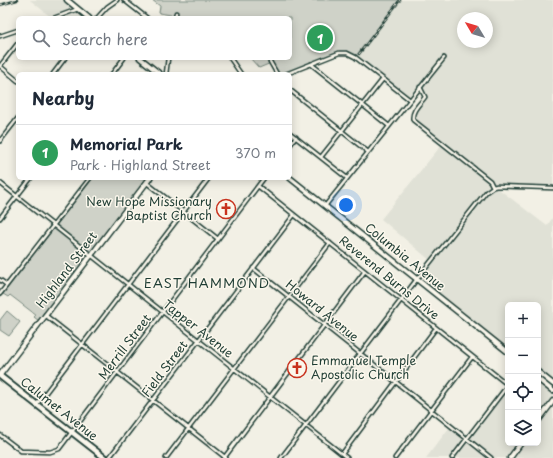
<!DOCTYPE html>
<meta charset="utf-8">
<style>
:root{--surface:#fff;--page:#f2f2f3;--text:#1f2937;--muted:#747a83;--line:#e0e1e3;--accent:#111827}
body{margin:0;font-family:"Playpen Sans",sans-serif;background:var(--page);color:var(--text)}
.controls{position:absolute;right:12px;bottom:12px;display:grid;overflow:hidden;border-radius:6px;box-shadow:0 2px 10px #0003}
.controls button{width:36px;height:36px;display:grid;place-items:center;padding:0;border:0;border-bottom:1px solid var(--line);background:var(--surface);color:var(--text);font:20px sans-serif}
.compass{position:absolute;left:457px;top:12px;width:36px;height:36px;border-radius:50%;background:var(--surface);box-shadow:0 2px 10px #0003;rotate:308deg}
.you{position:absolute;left:346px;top:205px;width:14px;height:14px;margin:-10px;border:3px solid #fff;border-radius:50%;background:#1a73e8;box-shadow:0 0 0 6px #1a73e833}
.badge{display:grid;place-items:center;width:26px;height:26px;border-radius:50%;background:var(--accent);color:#fff;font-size:13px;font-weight:700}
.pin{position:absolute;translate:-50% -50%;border:2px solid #fff;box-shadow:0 1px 4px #0006}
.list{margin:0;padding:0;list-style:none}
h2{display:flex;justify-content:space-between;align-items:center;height:52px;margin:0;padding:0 16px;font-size:17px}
h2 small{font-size:13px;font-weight:400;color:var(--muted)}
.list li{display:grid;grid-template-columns:26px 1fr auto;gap:12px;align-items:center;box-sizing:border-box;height:56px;padding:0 16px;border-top:1px solid var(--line)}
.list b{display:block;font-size:15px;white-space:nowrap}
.list p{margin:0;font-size:13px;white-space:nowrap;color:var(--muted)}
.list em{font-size:13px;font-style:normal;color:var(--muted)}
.icon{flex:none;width:22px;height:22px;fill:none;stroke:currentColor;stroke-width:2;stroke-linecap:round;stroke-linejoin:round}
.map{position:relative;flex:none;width:553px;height:458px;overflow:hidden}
.search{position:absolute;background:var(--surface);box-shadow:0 2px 10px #0003;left:16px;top:16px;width:276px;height:44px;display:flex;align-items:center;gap:10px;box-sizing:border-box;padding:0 14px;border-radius:6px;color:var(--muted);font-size:15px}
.panel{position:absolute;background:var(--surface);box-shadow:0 2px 10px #0003;left:16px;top:72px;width:276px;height:108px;border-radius:6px}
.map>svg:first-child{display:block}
.built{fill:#e0e1d6;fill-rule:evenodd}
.green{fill:#cfd2c8;stroke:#77887e}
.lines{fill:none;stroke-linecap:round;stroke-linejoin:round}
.street-casing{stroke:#1f3d34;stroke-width:5.5}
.secondary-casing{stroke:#1f3d34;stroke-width:7}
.primary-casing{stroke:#1f3d34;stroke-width:8}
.street{stroke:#fbf7ec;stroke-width:2.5}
.secondary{stroke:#fbf7ec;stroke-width:4}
.primary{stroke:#fbf7ec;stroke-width:4.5}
.rail-casing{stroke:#1f3d34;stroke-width:2.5}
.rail{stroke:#fbf7ec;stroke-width:1;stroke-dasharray:3;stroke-linecap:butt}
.labels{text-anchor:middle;stroke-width:3;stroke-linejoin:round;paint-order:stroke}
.poi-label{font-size:12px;fill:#1f3d34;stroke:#fbf7ec;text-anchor:end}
.street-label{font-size:12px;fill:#1f3d34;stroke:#fbf7ec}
.neighbourhood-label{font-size:13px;letter-spacing:1px;fill:#1f3d34;stroke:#fbf7ec}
</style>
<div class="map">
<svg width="553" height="458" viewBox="0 0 553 458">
<rect width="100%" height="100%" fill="#f2f0e5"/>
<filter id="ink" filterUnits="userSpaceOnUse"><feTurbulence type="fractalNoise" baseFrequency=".025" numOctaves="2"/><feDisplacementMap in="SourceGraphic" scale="8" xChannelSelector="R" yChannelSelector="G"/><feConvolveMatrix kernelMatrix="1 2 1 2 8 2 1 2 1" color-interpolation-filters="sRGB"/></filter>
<g filter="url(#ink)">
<path class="built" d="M30,0h36l20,16 -1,2h-33z
M399,0h154v187l-56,-2 -8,4 -58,72 -50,-42 63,-77 -29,-23v-5l12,-19 -7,-11 -10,13 -53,-42zM463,18h24v24h-24z
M496,187l51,39 6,-9v166l-15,-12v-66h-30v45l-90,-71 68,-86z
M538,380l15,13v6l-15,20z
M508,386v57h12l-11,15h-16l-24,-20z
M553,403v55h-42l12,-15h15v-20z
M449,428l37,30h-60z"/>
<path class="green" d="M152,0h247l-44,57 -12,-4 -57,21h-9l-6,-11 -12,5 -9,-10h40v-40h-101l-30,-5 1,-7z
M93,178h54l-108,143 -5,-4 2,-2 -26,-20 -2,2 -5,-3z
M7,311l13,11 -11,14 -9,-6v-10z"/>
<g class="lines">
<g class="street-casing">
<path id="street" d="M124,0l23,18
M54,18l24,-9
M97,18l10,-11 10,-7
M175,18l1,-5
M0,36l18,-6
M230,58l11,16
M268,58l9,16
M311,64l78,62
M0,66l18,-23
M0,66l18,15
M53,74l12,-16
M112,74l12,-16
M166,74l2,-16
M286,74l53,-21h8l8,4 55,43
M420,87l5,10c-5,7 -14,14 -12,23l77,61 3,6
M290,90l78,62
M290,133l57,45
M0,141l18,-23
M290,145l6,-8
M321,157l62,-78
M0,183l347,275
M147,183l71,56
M258,186l250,199
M325,206l119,-148
M0,218l31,-40
M253,268l238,190
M0,280l7,5
M0,294l90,-116
M45,315l181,143
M37,404l172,-226
M0,435l21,16 29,1 9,-3 205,-271
M342,454l94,-126
M109,458l185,-243
M166,458l164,-215
M224,458l141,-187
M281,458l136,-179 69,-87 7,-5 4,-1 56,2
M395,458l77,-101
M452,458l56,-73"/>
</g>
<g class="secondary-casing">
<path id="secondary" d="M67,0l22,18
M140,58l20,16
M290,178l218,174
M538,372l15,12
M0,375l150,-197
M538,379l15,12
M538,421l15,-20
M510,458l11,-15"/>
</g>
<g class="primary-casing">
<path id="primary" d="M0,376l105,82"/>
</g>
<use href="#street" class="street"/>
<use href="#secondary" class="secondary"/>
<use href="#primary" class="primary"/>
<g class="rail-casing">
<path id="rail" d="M0,5l17,-5
M359,54l41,-54"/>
</g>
<use href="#rail" class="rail"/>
</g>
</g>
<defs>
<g id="church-ring" transform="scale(1)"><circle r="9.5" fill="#fbf7ec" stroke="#c8321e" stroke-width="1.5"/><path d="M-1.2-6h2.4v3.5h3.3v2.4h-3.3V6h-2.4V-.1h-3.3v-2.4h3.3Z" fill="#c8321e"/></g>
</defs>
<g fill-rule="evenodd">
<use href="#church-ring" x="226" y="209"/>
<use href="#church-ring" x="297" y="368"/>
</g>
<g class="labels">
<g class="poi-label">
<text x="212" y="206">New Hope Missionary<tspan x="212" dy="14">Baptist Church</tspan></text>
<text x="311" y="365" text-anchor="start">Emmanuel Temple<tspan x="311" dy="14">Apostolic Church</tspan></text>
</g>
<g class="street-label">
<text transform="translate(405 257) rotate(39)" y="4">Columbia Avenue</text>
<text transform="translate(67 270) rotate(-53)" y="4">Highland Street</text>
<text transform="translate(389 278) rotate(39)" y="4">Reverend Burns Drive</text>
<text transform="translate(322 311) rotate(39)" y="4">Howard Avenue</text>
<text transform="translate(198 329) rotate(38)" y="4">Tapper Avenue</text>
<text transform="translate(125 347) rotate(-53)" y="4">Merrill Street</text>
<text transform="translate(165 369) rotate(-53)" y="4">Field Street</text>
<text transform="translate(59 409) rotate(38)" y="4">Calumet Avenue</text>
</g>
<g class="neighbourhood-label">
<text x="207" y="288">EAST HAMMOND</text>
</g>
</g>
</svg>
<div class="controls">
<button>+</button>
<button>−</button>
<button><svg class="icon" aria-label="locate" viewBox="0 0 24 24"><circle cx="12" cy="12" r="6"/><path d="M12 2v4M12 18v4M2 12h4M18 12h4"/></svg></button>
<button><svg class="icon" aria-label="layers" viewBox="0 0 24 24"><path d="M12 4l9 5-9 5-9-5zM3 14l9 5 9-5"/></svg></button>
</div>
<svg class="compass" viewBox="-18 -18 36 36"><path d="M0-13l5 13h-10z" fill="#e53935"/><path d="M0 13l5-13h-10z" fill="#747a83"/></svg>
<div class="you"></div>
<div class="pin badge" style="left:320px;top:38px;background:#2e9e5b">1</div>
<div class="search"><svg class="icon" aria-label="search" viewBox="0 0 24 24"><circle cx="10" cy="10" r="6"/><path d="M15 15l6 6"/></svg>Search here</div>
<section class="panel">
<h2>Nearby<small></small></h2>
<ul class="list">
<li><span class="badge" style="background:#2e9e5b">1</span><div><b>Memorial Park</b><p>Park · Highland Street</p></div><em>370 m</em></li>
</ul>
</section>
</div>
